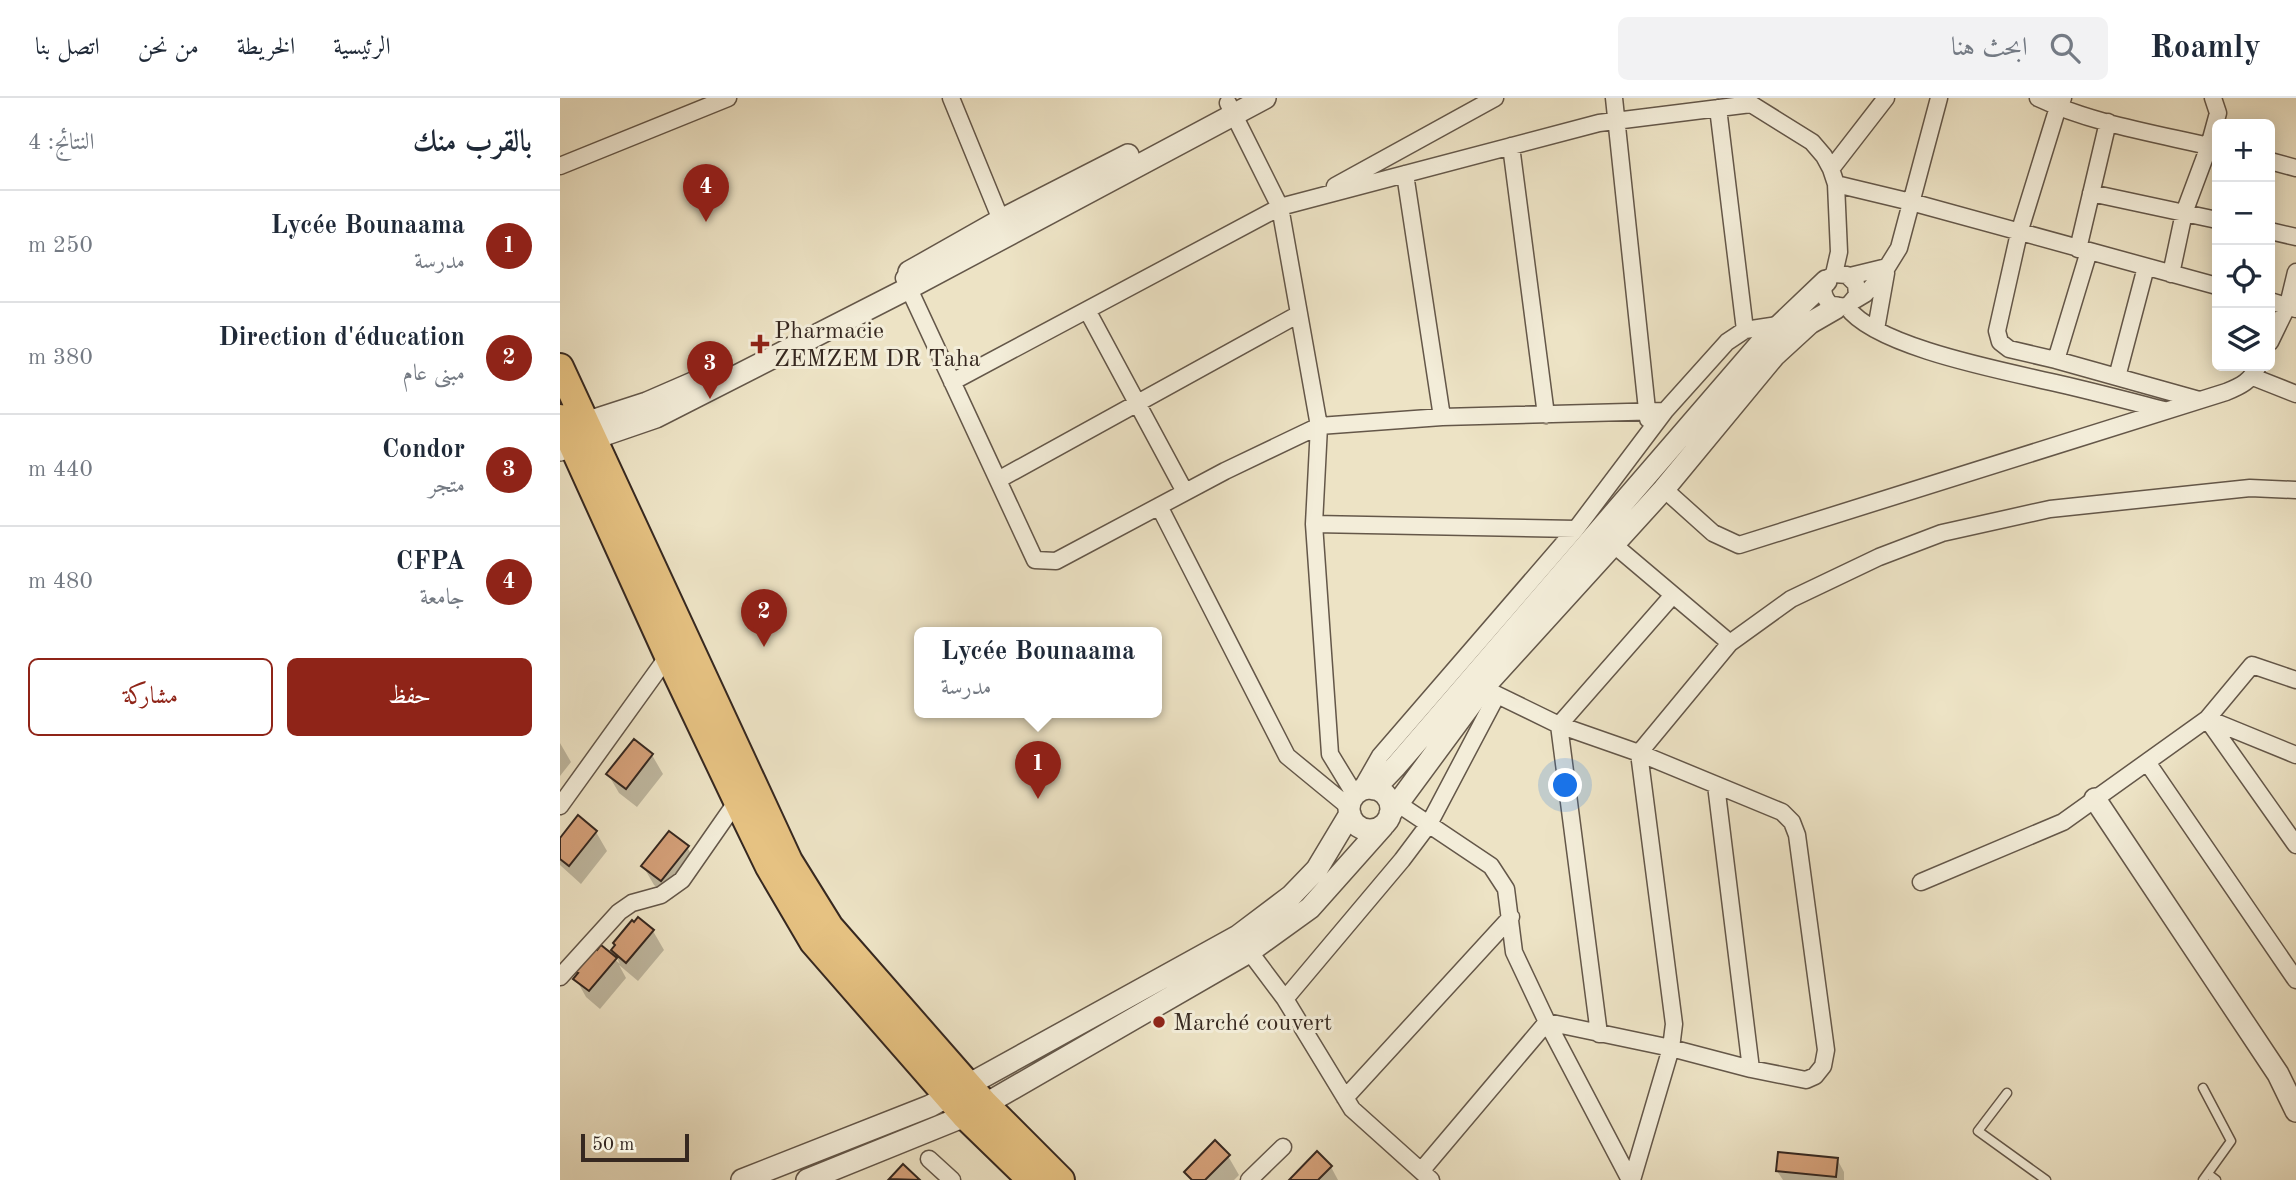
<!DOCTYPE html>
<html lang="ar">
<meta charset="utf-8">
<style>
:root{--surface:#fff;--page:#f2f2f3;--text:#1f2937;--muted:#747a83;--line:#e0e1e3;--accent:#8f2418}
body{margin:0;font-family:"Old Standard TT",Amiri,serif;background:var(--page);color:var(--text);direction:rtl}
.controls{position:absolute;right:21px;top:21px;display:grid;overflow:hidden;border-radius:10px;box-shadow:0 4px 18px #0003}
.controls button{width:63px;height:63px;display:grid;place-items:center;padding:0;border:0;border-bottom:2px solid var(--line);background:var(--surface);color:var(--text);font:35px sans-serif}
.scale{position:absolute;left:21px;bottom:18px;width:108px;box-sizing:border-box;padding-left:7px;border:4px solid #362820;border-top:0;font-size:19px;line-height:24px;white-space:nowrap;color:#362820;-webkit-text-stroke:5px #f3edd9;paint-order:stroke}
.you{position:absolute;left:1006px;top:688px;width:24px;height:24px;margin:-18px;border:5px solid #fff;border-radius:50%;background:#1a73e8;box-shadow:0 0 0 10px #1a73e833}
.badge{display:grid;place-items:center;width:46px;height:46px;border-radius:50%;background:var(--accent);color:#fff;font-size:23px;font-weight:700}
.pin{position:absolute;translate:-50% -58px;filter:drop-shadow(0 2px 4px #0008)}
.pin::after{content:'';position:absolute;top:37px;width:24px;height:21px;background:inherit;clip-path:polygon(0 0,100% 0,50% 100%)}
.popup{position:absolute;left:354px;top:529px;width:248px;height:91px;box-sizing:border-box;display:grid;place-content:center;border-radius:10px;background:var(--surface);filter:drop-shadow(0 2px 5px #0005);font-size:23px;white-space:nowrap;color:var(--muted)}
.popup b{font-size:26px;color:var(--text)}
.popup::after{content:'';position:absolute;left:50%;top:100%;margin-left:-14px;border:14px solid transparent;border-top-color:var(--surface)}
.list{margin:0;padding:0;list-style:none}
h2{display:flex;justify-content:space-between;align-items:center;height:91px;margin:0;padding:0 28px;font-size:30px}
h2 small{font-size:23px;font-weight:400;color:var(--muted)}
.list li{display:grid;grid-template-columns:46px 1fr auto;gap:21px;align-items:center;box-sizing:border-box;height:112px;padding:0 28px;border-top:2px solid var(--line)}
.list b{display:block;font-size:26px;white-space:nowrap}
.list p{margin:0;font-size:23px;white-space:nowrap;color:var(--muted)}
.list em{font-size:23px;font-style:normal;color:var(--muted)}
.actions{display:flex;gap:14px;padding:21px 28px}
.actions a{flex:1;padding:16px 0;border:2px solid var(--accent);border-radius:10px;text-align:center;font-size:24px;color:var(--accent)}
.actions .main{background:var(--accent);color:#fff}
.icon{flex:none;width:38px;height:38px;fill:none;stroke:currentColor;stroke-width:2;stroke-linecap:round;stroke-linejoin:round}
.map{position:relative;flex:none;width:1736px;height:1082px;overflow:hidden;direction:ltr}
header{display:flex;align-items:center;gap:42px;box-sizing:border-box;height:98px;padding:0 35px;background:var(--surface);border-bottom:2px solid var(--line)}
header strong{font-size:33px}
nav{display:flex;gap:38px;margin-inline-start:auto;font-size:24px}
.search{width:490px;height:63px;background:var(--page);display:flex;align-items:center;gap:18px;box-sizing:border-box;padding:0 24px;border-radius:10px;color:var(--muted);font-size:26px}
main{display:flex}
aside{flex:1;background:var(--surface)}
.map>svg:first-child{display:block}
.shadow{fill:#0003}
.building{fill:#d4a079;stroke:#362820;stroke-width:2}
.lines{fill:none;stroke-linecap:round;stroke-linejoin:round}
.service-casing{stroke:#645749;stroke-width:11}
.minor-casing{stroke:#645749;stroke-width:19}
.tertiary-casing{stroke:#645749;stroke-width:24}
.primary-casing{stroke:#362820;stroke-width:30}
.service{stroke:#f3edd9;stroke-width:8}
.minor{stroke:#f3edd9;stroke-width:16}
.tertiary{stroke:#f3edd9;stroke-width:21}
.primary{stroke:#e6c282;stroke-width:26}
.poi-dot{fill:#8f2418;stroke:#f3edd9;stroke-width:2.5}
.labels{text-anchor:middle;stroke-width:6;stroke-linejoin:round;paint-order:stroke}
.poi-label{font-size:24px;fill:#362820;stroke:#f3edd9;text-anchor:start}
</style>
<header>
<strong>Roamly</strong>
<div class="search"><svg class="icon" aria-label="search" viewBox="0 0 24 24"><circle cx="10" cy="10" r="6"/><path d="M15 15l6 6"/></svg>ابحث هنا</div>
<nav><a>الرئيسية</a><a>الخريطة</a><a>من نحن</a><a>اتصل بنا</a></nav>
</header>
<main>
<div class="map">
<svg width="1736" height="1082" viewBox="0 0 1736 1082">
<rect width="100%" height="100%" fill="#ede3c5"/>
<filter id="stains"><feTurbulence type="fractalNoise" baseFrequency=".00286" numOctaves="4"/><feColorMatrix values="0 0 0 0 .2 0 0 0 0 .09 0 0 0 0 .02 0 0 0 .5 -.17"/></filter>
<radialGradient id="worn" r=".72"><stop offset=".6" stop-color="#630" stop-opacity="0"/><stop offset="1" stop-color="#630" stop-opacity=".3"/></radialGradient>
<path class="shadow" d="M0,645l11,19 -11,14z
M92,657l11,19 -26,33 -18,-14 -11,-19z
M36,734l11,19 -26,33 -21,-19v-24z
M127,749l11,19 -26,33 -18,-14 -11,-19z
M93,833l11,19 -26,31 -19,-16 7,13 -26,31 -14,-12 -10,-18 3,-4 -2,-3 24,-25 19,17 -7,-14 3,-4z
M668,1058l11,19 -5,5h-43l-5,-8z
M1277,1061l7,13v8h-61l-6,-9z
M771,1069l7,13h-46z"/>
<path class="building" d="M74,641l19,15 -27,35 -20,-15z
M18,717l19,16 -28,35 -9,-7v-21z
M109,733l20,15 -28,35 -20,-15z
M78,819l16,13 -28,33 -15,-13 4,-5 -2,-2 19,-23 2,2z
M41,847l16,13 -28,33 -16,-12 5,-6 -3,-1 19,-23 3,1z
M655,1042l15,15 -25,25h-13l-8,-8z
M757,1053l15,15 -14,14h-29z
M1218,1054l60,6 -2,19 -60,-6z
M343,1066l17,16 -31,-1z"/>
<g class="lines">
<g class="service-casing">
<path id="service" d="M1447,995l-29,38 68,49
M1648,1076l8,6
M1643,1082l28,-39 -28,-53"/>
</g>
<g class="minor-casing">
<path id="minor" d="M391,0l50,122
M1054,0l34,321
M1478,0c55,26 120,36 179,50
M1503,0l-5,9 -39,126 -22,98 3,11 9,7 47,11 143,40
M668,5l52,104 39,219 -5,98 16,230 25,41
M1158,10l27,222
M951,48l35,269
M1710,63l26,7
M0,68l168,-68
M1271,71l55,-71
M845,76l37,243
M1276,86l75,18 306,84
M775,88l160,-88
M1531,95l126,27
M1710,133l26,6
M1518,151l30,-127
M1611,176l13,-61 25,-67 9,-33 -5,-15
M1290,178l37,-9
M344,180l131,282 21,1 169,-90 94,-45 123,-9 223,-6
M1295,202l10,-6 16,-17 18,-29 40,-150
M1710,203l26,8
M1287,209c29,41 163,65 213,77 35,8 69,17 104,26
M527,212l98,182
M1316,231l10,-56
M1710,244l18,-37 8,-33
M1496,262l33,-109
M1557,279l29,-110
M1693,279l43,17
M392,284l328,-175 319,-84 152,-19 61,38 12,14 7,13 5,15 3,68 -5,22c-13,8 -14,21 -3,31l16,2 10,-12 -1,-11 -9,-9 -13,-1
M438,382l301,-166
M1104,391l49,44 26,12 487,-153c15,-6 25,-11 32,-26
M599,408l128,250 62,51
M754,426l262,5
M1047,441l123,104
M1647,621l89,126
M1648,621l88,36
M1587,664l149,218
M1156,687l35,284
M800,693l20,-35 196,-227 89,-118 62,-69 18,-12 33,-5
M837,705l94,63 15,23 8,63 33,70 83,158
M0,708l108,-150
M1361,784l142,-60 144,-103 45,-54 44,15
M683,845l42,56 67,110 79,71
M0,879l59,-65 13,-9 29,-8 21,-15 55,-79
M725,901l117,-139 27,-36 68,-129
M1039,936l-40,-309 114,-130
M785,1000l166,-181
M369,1061l23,21
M861,1073l126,-149 124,26 80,21 55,11 9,-4 8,-10 3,-16 -29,-215 -5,-13 -10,-10 -143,-59 -80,-28 -76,-37 -7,-7
M689,1082l34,-33
M1072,1082l39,-132 3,-24 -35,-271 91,-110 61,-44 88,-42 63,-24 108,-24 200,-21 46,2"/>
</g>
<g class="tertiary-casing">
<path id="tertiary" d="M349,174l92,-52 127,-65
M13,329l74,-24 53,-23
M0,352l96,-33 253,-129 356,-190
M789 711a21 21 0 1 1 42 0a21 21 0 1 1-42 0Z
M814,691l22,-23 364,-422 66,-63
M1535,701l183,275 18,37
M830,716l93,-126 181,-199 110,-133 36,-33 26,-15
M182,1082l188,-74 308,-170 53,-40 26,-27 33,-55
M247,1082l158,-64 284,-164 61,-44 73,-82"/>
</g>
<g class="primary-casing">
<path id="primary" d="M0,269l229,494 41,66 155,177 76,76
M0,320l108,238 69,145 32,66 44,75 152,174 66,64"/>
</g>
<use href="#service" class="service"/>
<use href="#minor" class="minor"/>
<use href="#tertiary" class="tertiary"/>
<use href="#primary" class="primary"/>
</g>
<g class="poi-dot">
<path d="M196.5 235.5h7v7h7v7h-7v7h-7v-7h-7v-7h7z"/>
<circle cx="599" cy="924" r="7"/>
</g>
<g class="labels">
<g class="poi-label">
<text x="214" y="240">Pharmacie<tspan x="214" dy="28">ZEMZEM DR Taha</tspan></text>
<text x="613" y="932">Marché couvert</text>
</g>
</g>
<rect width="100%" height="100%" filter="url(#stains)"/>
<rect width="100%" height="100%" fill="url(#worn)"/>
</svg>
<div class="controls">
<button>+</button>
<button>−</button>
<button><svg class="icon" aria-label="locate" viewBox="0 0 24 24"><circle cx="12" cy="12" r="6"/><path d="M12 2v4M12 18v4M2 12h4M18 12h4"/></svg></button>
<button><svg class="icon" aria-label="layers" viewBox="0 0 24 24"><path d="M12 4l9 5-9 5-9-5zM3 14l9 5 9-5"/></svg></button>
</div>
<div class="scale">50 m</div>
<div class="you"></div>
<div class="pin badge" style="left:478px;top:701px">1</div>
<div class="popup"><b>Lycée Bounaama</b>مدرسة</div>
<div class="pin badge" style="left:204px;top:549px">2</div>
<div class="pin badge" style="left:150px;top:301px">3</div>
<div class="pin badge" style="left:146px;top:124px">4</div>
</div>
<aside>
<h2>بالقرب منك<small>النتائج: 4</small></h2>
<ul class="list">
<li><span class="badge">1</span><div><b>Lycée Bounaama</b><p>مدرسة</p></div><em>250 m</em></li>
<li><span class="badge">2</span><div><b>Direction d'éducation</b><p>مبنى عام</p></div><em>380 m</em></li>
<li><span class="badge">3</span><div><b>Condor</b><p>متجر</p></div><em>440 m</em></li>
<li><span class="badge">4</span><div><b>CFPA</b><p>جامعة</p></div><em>480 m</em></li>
</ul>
<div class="actions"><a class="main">حفظ</a><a>مشاركة</a></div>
</aside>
</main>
